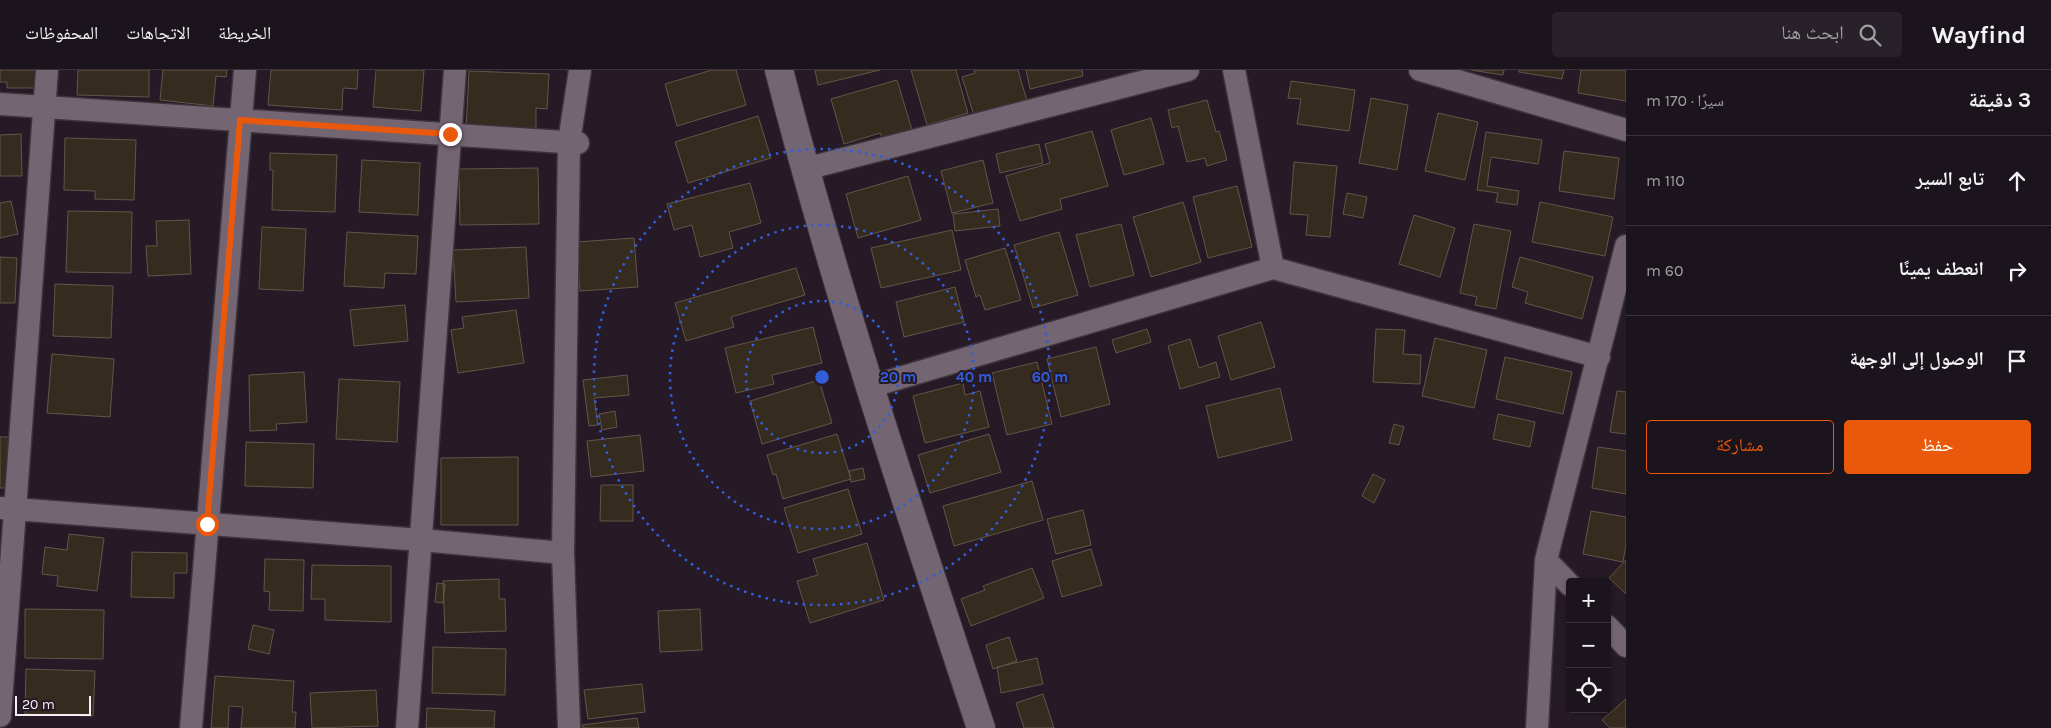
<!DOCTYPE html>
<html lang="ar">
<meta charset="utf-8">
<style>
:root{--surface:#1c141c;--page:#292129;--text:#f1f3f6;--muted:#a09ea3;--line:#3a333b;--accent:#ea580c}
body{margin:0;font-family:Karla,"Noto Naskh Arabic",sans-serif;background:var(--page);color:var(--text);direction:rtl}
.controls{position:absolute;right:15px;bottom:15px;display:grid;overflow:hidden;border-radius:5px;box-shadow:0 1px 4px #0004}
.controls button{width:45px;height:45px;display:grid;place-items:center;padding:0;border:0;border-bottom:1px solid var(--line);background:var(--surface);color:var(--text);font:25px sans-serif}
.scale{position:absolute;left:15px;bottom:12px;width:76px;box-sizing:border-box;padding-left:5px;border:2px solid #f7eff6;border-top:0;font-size:14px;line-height:18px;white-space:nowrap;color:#f7eff6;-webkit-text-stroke:4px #251a25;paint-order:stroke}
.stop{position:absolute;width:15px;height:15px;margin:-11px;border:4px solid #ea580c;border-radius:50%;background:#fff}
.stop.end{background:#ea580c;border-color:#fff;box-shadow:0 1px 5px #0008}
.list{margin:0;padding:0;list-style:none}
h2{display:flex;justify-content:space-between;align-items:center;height:65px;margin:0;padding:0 20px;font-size:21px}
h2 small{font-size:16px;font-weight:400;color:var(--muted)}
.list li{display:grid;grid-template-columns:32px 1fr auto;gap:15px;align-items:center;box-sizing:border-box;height:90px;padding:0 20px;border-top:1px solid var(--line)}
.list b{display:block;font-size:19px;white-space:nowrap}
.list em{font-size:16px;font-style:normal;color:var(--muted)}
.actions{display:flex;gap:10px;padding:15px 20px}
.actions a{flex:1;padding:11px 0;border:1px solid var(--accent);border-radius:5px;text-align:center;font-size:18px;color:var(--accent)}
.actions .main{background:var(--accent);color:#fff}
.icon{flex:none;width:28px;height:28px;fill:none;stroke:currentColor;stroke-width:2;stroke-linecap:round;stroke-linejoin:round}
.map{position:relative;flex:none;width:1626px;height:658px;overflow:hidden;direction:ltr}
header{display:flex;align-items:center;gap:30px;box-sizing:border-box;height:70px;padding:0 25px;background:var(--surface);border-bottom:1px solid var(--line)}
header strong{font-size:24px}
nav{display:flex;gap:28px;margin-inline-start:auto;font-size:18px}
.search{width:350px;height:45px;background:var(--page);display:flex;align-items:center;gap:12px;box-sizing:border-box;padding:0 18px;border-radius:5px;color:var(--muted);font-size:19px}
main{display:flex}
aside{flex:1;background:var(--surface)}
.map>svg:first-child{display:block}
.building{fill:#362b1f;stroke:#635649}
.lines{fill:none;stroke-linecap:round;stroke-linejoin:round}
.minor-casing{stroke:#3d343c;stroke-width:25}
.tertiary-casing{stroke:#3d343c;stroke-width:30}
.minor{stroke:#736572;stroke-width:22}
.tertiary{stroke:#736572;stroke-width:28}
.route{stroke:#ea580c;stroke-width:6}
.ring{fill:none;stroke:#335edb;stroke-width:2.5;stroke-dasharray:2.5 5}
.centre{fill:#335edb;stroke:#251a25;stroke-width:2.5}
.ring-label{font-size:15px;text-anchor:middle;font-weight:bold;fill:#335edb;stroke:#251a25;stroke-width:4;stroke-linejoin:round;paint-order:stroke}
</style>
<header>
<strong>Wayfind</strong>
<div class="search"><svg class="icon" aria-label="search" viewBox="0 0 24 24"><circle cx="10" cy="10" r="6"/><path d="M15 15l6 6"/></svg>ابحث هنا</div>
<nav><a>الخريطة</a><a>الاتجاهات</a><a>المحفوظات</a></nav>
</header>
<main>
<aside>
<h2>3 دقيقة<small>سيرًا · 170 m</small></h2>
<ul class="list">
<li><svg class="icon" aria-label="ahead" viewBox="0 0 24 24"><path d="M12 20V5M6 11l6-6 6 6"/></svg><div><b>تابع السير</b></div><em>110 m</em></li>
<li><svg class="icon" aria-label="right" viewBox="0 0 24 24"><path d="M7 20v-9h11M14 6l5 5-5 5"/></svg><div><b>انعطف يمينًا</b></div><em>60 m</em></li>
<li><svg class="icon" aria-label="arrive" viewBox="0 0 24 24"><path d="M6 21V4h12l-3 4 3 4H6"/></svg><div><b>الوصول إلى الوجهة</b></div></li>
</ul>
<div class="actions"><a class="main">حفظ</a><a>مشاركة</a></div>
</aside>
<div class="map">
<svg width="1626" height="658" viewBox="0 0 1626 658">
<rect width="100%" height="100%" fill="#251a25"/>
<path class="building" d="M0,0h36v18h-29v-6h-7z
M78,0h71v27l-72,-2z
M163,0h64l-1,7 -10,-1 -3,30 -53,-6z
M271,0h87l-1,19 -14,-1 -1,22 -74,-5z
M376,0h48l-3,41 -48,-4z
M712,0h24l10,35 -69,21 -12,-42z
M815,0h65l-62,15z
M911,0h45l12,43 -41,12z
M974,0h44l9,31 -53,15 -12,-39 13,-4z
M1026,0h56l1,6 -53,13z
M1471,0h33l-1,5z
M1519,0h45l-2,9 -43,-7z
M1581,0h45v31l-48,-8z
M469,1l80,3 -2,35 -11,-1v23l-70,-2z
M897,10l15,50 -29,9 -3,-6 -36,11 -13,-45z
M1291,11l64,9 -6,41 -52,-7 4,-25 -13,-1z
M1371,28l37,7 -11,65 -38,-7z
M1207,30l9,32 3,-1 8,29 -20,6 -2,-8 -18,4 -9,-36 -6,2 -4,-18z
M1438,43l40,9 -13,58 -40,-9z
M758,46l13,42 -83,25 -13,-41z
M1151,48l13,46 -40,11 -13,-45z
M1092,61l16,55 -48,13 2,10 -42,12 -14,-45 44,-13 -5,-19z
M1486,62l56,8 -4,24 -47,-7 -4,29 32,5 -2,14 -21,-3 2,-9 -21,-3z
M21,64l1,42h-22v-41z
M65,68l71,2 -2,60 -39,-1v-8l-31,-1z
M1039,74l4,19 -43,10 -4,-19z
M1564,81l55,7 -5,41 -55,-8z
M270,83l67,2 -2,57 -63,-2 1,-40h-3z
M362,90l58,3 -2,52 -59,-3z
M983,90l10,43 -41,10 -11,-42z
M1294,92l43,4 -7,71 -24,-2 2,-20 -18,-1z
M538,98l1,56 -79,1 -1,-56z
M908,106l13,44 -63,18 -12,-44z
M750,113l11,40 -32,9 4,16 -33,9 -8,-32 -18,5 -7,-26z
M1237,116l15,61 -44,11 -15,-61z
M1347,123l20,4 -4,21 -20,-4z
M11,131l7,33 -18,4v-35z
M1183,132l18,60 -50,15 -18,-60z
M1540,132l73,15 -8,39 -73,-14z
M998,139l2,17 -45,5 -2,-17z
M68,141l64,1 -1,61 -65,-1z
M1414,145l41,13 -15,49 -41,-13z
M189,150l2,54 -43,2 -2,-30h11l-1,-25z
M1121,154l13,51 -44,12 -14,-52z
M1474,154l37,7 -15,78 -21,-4 2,-8 -17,-4z
M262,157l44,2 -3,62 -44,-2z
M952,160l9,40 -80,18 -10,-40z
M347,162l71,4 -2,38 -31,-1 -1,15 -40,-2z
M1059,162l19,63 -45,13 -19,-63z
M634,168l4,49 -58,4 -4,-49z
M526,177l3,51 -73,4 -3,-52z
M1005,178l16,52 -36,10 -5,-15 -4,2 -11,-37z
M0,187l17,1 -2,45h-15z
M1520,187l73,20 -11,42 -57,-16 3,-11 -16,-5z
M796,198l9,27 -74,22 3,10 -48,14 -11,-38z
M55,214l58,2 -2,52 -58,-2z
M955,217l9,35 -60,15 -8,-35z
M405,235l3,36 -54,5 -4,-36z
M516,240l8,53 -66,10 -7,-43 13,-2 -2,-11z
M1261,252l14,45 -44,13 -13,-44z
M813,257l9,36 -50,12 2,9 -38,9 -11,-45z
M1147,259l4,13 -35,11 -4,-13z
M1376,259l29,1 -2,24 18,1 -1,29 -47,-2z
M1435,268l52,12 -13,58 -52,-12z
M1190,269l9,29 17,-6 4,15 -40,12 -12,-43z
M1096,277l14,57 -49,13 -14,-58z
M52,284l62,5 -4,58 -63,-4z
M1505,287l67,15 -9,42 -67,-15z
M1037,292l15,62 -45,11 -15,-62z
M304,302l3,50 -31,2 1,6 -27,1 -1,-56z
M627,305l2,20 -35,3 4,27 -9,1 -6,-46z
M339,309l61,3 -3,60 -61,-3z
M819,310l13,43 -70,21 -12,-43z
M963,313l2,12 15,-4 9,36 -64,16 -12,-47z
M1280,318l12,52 -74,18 -12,-52z
M1617,321l9,1v42l-16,-2z
M615,341l2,16 -15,3 -3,-16z
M1498,344l37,8 -5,25 -37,-8z
M1394,354l10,3 -5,18 -10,-2z
M837,364l14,45 -68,20 -7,-25 -3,1 -6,-20z
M989,364l12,38 -71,21 -12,-38z
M640,365l4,36 -53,6 -4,-36z
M0,367h9l3,51h-12z
M246,372l68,2 -1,44 -68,-2z
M1598,377l28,4v43l-34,-6z
M518,387v68h-77v-67z
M863,398l2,11 -14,3 -2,-11z
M1373,404l12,6 -11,23 -12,-7z
M1032,411l11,39 -89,26 -11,-40z
M601,415h32v36h-33z
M848,419l14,45 -64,19 -14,-45z
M1083,440l8,35 -35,9 -9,-35z
M1591,441l35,6v27l-3,18 -40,-8z
M69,464l35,4 -7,53 -40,-5 1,-10 -16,-2 3,-27 22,3z
M867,473l17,57 -74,23 -13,-42 21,-6 -5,-16z
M1091,479l11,36 -40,12 -10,-36z
M132,482l55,1v20h-13v25l-43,-1z
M265,489l39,1 -1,51 -34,-1 1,-18 -6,-1z
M1626,490v34l-17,-16z
M312,495l79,1v56l-66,-2v-21h-14z
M1032,498l12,30 -73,28 -10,-27 24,-9 -2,-4z
M499,509v20h6l1,32 -61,2 -2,-52z
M437,513l8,1 -2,19 -8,-1z
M25,539l79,1 -1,49 -78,-1z
M700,539l2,41 -42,2 -2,-41z
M253,555l21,5 -5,24 -21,-5z
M1009,567l8,24 -24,8 -7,-24z
M433,577l73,2 -1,46 -73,-2z
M1037,588l6,26 -42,9 -4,-26z
M26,599l69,2 -2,45 -68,-2z
M215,606l79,5 -2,31h4l-1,16h-54l2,-21 -14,-1 -1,22h-17z
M642,614l3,28 -57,7 -4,-29z
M376,620l2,36 -66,2 -2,-35z
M1043,624l11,34h-30l-8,-25z
M1626,629v29h-16l-8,-8z
M427,638l68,3 -1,17h-68z
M637,648l2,10h-56l-1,-3z"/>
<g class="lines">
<g class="minor-casing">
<path id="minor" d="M1420,0l206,60
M0,34l578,39
M805,99l383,-99
M1273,198l326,89
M869,317l404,-119 -39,-198
M1,438l420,32 142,13
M1570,515l-24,-25 80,-314
M1607,556l19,20
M0,646l47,-646
M191,658l54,-658
M407,658l48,-658
M569,658l-6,-175 6,-411 11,-72
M1537,658l9,-168"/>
</g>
<g class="tertiary-casing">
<path id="tertiary" d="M779,0c57,223 130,440 202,658"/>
</g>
<use href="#minor" class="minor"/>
<use href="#tertiary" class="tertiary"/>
</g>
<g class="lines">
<path class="route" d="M207,454l33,-404 210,14"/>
</g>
<g class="ring">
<circle cx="822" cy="307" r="76"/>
<circle cx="822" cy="307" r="152"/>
<circle cx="822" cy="307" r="228"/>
</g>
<circle cx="822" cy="307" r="8" class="centre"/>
<g class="ring-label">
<text x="898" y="312">20 m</text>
<text x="974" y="312">40 m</text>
<text x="1050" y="312">60 m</text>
</g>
</svg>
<div class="controls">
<button>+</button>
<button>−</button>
<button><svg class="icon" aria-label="locate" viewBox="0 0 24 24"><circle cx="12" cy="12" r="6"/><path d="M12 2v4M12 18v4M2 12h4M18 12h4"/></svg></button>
</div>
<div class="scale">20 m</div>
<div class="stop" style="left:207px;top:454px"></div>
<div class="stop end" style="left:450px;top:64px"></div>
</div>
</main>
